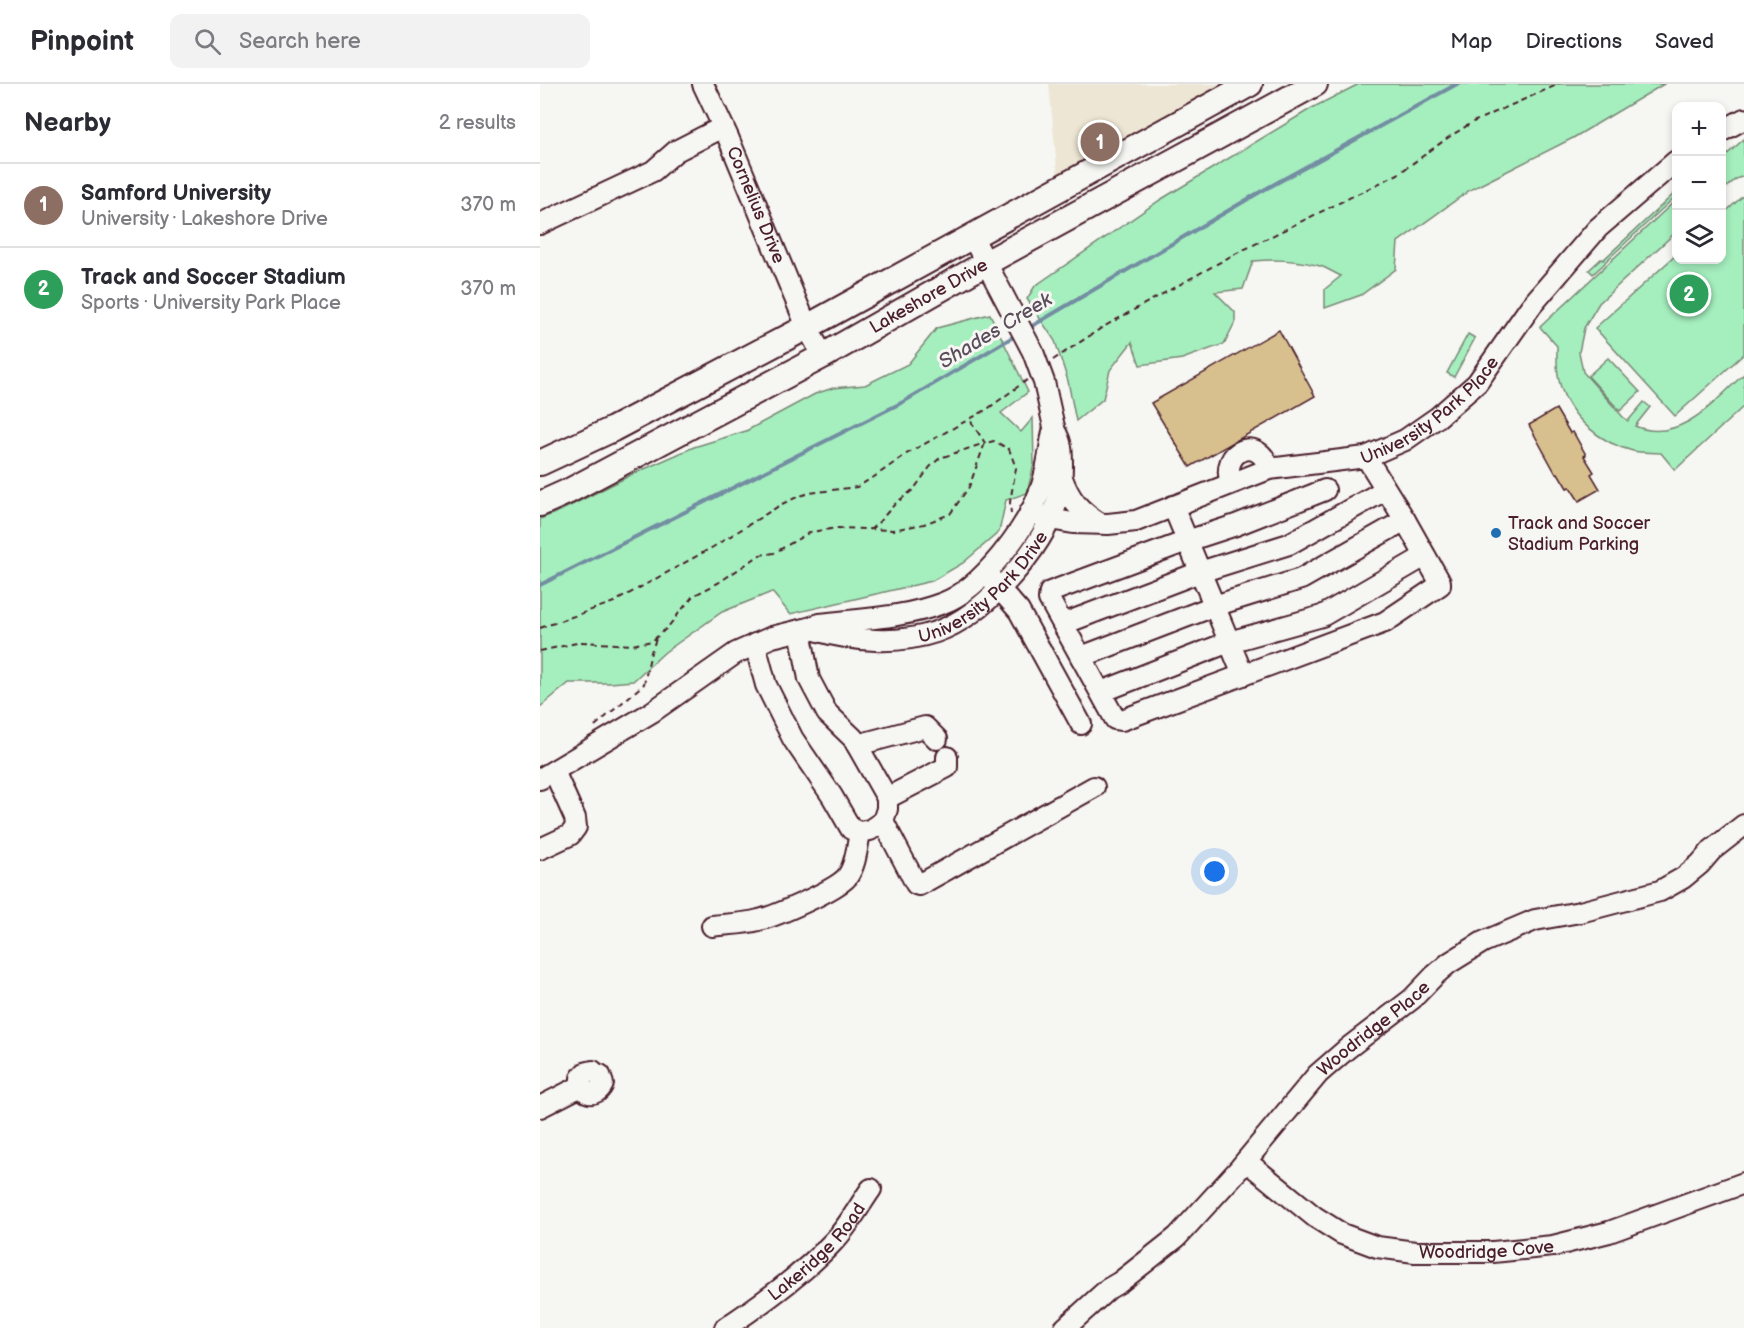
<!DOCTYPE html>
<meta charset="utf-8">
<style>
:root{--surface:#fff;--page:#f2f2f3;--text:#2b2b33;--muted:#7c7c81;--line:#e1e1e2;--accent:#0b8043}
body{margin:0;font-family:"Balsamiq Sans",sans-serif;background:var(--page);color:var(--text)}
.controls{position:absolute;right:18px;top:18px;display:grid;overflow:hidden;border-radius:12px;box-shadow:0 3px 9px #0003}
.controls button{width:54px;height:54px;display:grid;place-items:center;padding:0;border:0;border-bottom:2px solid var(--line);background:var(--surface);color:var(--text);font:30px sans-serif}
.you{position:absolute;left:675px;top:788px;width:21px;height:21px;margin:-15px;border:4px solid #fff;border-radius:50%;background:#1a73e8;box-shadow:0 0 0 9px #1a73e833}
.badge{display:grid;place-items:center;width:39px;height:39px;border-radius:50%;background:var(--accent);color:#fff;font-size:20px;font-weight:700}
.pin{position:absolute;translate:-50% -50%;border:3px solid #fff;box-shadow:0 2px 6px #0006}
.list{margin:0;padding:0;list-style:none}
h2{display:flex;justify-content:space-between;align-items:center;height:78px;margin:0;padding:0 24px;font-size:26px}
h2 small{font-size:20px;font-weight:400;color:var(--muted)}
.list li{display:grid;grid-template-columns:39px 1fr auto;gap:18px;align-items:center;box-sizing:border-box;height:84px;padding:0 24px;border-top:2px solid var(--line)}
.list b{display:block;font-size:22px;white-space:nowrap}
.list p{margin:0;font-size:20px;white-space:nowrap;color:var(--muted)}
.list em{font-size:20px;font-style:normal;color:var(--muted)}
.icon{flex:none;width:33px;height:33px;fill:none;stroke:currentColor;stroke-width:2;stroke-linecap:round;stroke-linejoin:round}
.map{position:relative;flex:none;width:1204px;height:1244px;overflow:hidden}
header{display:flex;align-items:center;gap:36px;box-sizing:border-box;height:84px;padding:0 30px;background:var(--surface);border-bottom:2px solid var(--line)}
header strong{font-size:28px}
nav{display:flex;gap:33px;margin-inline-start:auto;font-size:21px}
.search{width:420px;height:54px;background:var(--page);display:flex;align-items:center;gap:15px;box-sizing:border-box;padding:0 21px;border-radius:12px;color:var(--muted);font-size:22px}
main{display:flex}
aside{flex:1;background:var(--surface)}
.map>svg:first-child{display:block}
.built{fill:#ede6d4}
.green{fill:#a5efbe;stroke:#788774;stroke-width:1.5}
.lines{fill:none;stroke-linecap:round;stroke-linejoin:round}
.stream{stroke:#738da2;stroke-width:4}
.building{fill:#d7bf8e;stroke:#4a1f2b;stroke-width:1.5}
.minor-casing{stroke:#4a1f2b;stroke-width:24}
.major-casing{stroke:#4a1f2b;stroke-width:28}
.path{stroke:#4a1f2b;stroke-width:2;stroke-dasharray:6 4.5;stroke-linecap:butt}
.minor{stroke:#f6f6f2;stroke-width:20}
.major{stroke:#f6f6f2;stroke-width:24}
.minor-bridge-casing{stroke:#4a1f2b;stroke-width:24;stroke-linecap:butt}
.minor-bridge{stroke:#f6f6f2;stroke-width:20}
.poi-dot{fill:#1f6fb2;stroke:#f6f6f2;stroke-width:2}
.labels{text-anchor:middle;stroke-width:6;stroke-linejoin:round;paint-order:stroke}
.street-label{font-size:18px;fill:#4a1f2b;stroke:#f6f6f2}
.poi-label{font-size:18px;fill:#4a1f2b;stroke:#f6f6f2;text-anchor:start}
.water-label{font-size:20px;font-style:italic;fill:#5b4d5c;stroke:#f6f6f2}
</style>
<header>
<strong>Pinpoint</strong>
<div class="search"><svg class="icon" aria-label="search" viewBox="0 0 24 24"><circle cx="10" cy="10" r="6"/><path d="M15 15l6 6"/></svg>Search here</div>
<nav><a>Map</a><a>Directions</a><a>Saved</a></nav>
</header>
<main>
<aside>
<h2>Nearby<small>2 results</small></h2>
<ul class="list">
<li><span class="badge" style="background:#8d6e63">1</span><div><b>Samford University</b><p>University · Lakeshore Drive</p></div><em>370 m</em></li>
<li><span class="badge" style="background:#2e9e5b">2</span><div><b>Track and Soccer Stadium</b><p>Sports · University Park Place</p></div><em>370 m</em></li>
</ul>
</aside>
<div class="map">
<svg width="1204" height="1244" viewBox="0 0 1204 1244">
<rect width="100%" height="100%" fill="#f6f6f2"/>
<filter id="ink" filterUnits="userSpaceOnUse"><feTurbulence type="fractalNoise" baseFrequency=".0167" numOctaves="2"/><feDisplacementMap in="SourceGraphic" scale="12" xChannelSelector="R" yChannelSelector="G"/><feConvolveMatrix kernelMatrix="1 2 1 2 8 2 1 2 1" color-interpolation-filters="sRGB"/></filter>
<g filter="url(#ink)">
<path class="built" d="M509,0h201l-191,106z"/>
<path class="green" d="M819,0h305l-91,54 -103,52 -72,52 -2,27 -35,26 -36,13v-19l16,-13c-7,-3 -14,-8 -21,-10 -22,-6 -46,-7 -67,-5l-10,28 -28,3 20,20v10l-11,22 -42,15 -42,6 -8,-23 -22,28 -7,29 -27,22 -8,-40 -13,-40 -28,-42 8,-13 125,-86 152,-92z
M1204,55v37l-8,3 -14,12v-32z
M1136,108v4l-71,66v1l-12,11 -4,-4 12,-11 2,1z
M1204,111v159l-69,62 -80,-88 81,-73v5h46v-45z
M1136,116v32l-77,71 -15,25 -5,24 4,20 40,45 5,4 16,-19 6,5 -15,19c44,19 80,-25 109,-52v32l-69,64 -14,-17c-9,-1 -19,0 -28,-2 -33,-8 -64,-34 -73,-67 -4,-12 -3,-25 -3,-38l-17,-19z
M450,230l38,78 -27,21 20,19 12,-14 1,46 -7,29 -21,7 -7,32 -36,31 -31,18 -142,33 -18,-22 -50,20 -57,40 -32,29 -23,2h-41l-29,24v-188l20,-8 73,-37 61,-27 52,-16 69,-37 18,-6 32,-3 43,-21 29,-36z
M928,250l7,4 -21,39 -7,-4z
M1068,274l32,34 -20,19 -32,-35z"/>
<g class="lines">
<path class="stream" d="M487,245l233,-137 197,-108
M0,501l363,-183 115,-68"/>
</g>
<path class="building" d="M739,246l36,66 -125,71 -39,-64z
M1016,325l14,24 3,-1 13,23 -2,1 10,16 -3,2 9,15 -21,12 -9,-14 -3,1 -9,-15 -2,1 -27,-49z"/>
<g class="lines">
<g class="minor-casing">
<g id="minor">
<path id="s1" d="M163,0l25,53 79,190 16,29"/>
<path d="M1182,47l22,-12"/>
<path d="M0,140l113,-53 23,-20 47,-24"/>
<path d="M432,152l31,59"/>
<path d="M522,394c8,22 17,32 37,45"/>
<path d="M691,399c-12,-33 29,-49 38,-14"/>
<path d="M785,406l-89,35 -49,16 -137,51 -1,7 66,120 7,1 263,-98 55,-37v-3l-35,-62 -39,-63"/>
<path d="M633,422l70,169"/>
<path id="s2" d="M490,428l20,7 23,4 35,1 28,-3 133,-52 97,-12 39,-17 33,-23 39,-34 54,-77 67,-78 78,-67"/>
<path d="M451,495l28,32 62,113"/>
<path d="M523,540l137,-52 89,-28 96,-54"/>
<path id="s3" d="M275,546c37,11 83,15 121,2 49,-17 105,-81 121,-130 4,-12 5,-24 5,-36 0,-13 0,-24 -7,-35"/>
<path d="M215,560l11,41 27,54 39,57 19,33 9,3 10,-2 13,-9 4,-12v-11l-34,-60 -26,-25 -18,-34 -9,-49"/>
<path d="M541,573l133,-51 87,-27 104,-59"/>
<path d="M561,608l128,-50 93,-26 103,-60"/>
<path d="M317,661l68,-18 12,12"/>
<path d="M0,695l112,-67 84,-59 36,-16 37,-9 11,-4c41,-5 84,-6 123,-21 38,-14 84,-75 97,-112 8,-20 9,-43 14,-64"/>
<path d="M347,714l60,-31v-10"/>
<path d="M343,737l33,63 3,1 175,-98"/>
<path d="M0,765l30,-14 6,-8 -1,-9 -21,-47"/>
<path d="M172,842c15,-2 32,-2 47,-6 17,-4 77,-30 88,-43 9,-12 10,-30 13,-45"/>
<path d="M53,987l-8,2 -4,5c-1,17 15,21 22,6l-3,-9"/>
<path d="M0,1023l41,-21"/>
<path id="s4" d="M706,1077l69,56 27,17 35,13 38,5h78l60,-6 56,-14 135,-49"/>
<path id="s5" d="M185,1244c38,-25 77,-53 108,-86 15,-15 26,-36 38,-53"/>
<path id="s6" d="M525,1244l43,-39 12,-7 57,-45 63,-69 78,-94 30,-26 64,-49 23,-24 14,-12 34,-21 52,-22 45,-8 80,-21 23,-13 17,-14 12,-14 32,-25"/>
</g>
</g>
<g class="major-casing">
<g id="major">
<path d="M0,379l73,-34 194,-102 443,-243"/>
<path id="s7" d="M0,420l29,-13 254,-135 163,-93 329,-179"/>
</g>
</g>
<path class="path" d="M513,276l50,-33 130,-72 165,-81 51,-37 24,-15 86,-38
M330,446l7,-6 18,-20 19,-15 16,-22 10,-9 45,-15 -15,-23
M0,544l74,-26 99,-55 69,-43 15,-7 12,-4 48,-6 17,-10 34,-24 78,-43 41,-30
M0,567l41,-9 51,3 20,-4 15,-13 26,-32 25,-13 42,-28 14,-2 36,-21 28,-4 55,2 31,-6 26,-10 19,-27 16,-44 9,-2 15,8 7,19 -6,34 1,12
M55,642l49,-42 7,-32 5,-13"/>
<use href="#minor" class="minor"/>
<use href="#major" class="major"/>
<g class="minor-bridge-casing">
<path id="minor-bridge" d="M463,211l30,57 11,30 10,45"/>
</g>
<use href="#minor-bridge" class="minor-bridge"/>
</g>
</g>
<circle class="poi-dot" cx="956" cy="449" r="6"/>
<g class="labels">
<g class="street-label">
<text dy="6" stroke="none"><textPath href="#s1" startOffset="132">Cornelius Drive</textPath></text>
<text dy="6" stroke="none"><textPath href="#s7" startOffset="441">Lakeshore Drive</textPath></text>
<text dy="6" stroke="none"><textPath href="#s2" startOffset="428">University Park Place</textPath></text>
<text dy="6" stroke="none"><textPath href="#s3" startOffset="188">University Park Drive</textPath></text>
<text dy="6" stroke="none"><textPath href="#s6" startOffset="432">Woodridge Place</textPath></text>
<text dy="6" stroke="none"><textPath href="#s4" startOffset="268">Woodridge Cove</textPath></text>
<text dy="6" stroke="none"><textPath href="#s5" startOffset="120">Lakeridge Road</textPath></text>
</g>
<g class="poi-label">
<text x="968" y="445">Track and Soccer<tspan x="968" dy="21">Stadium Parking</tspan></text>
</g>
<g class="water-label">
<text transform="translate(455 246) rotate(-31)" y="7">Shades Creek</text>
</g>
</g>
</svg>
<div class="controls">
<button>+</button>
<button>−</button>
<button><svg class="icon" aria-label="layers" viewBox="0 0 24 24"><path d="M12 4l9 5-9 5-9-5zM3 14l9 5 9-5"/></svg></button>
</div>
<div class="you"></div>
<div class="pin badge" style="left:560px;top:58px;background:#8d6e63">1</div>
<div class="pin badge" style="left:1149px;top:210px;background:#2e9e5b">2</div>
</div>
</main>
